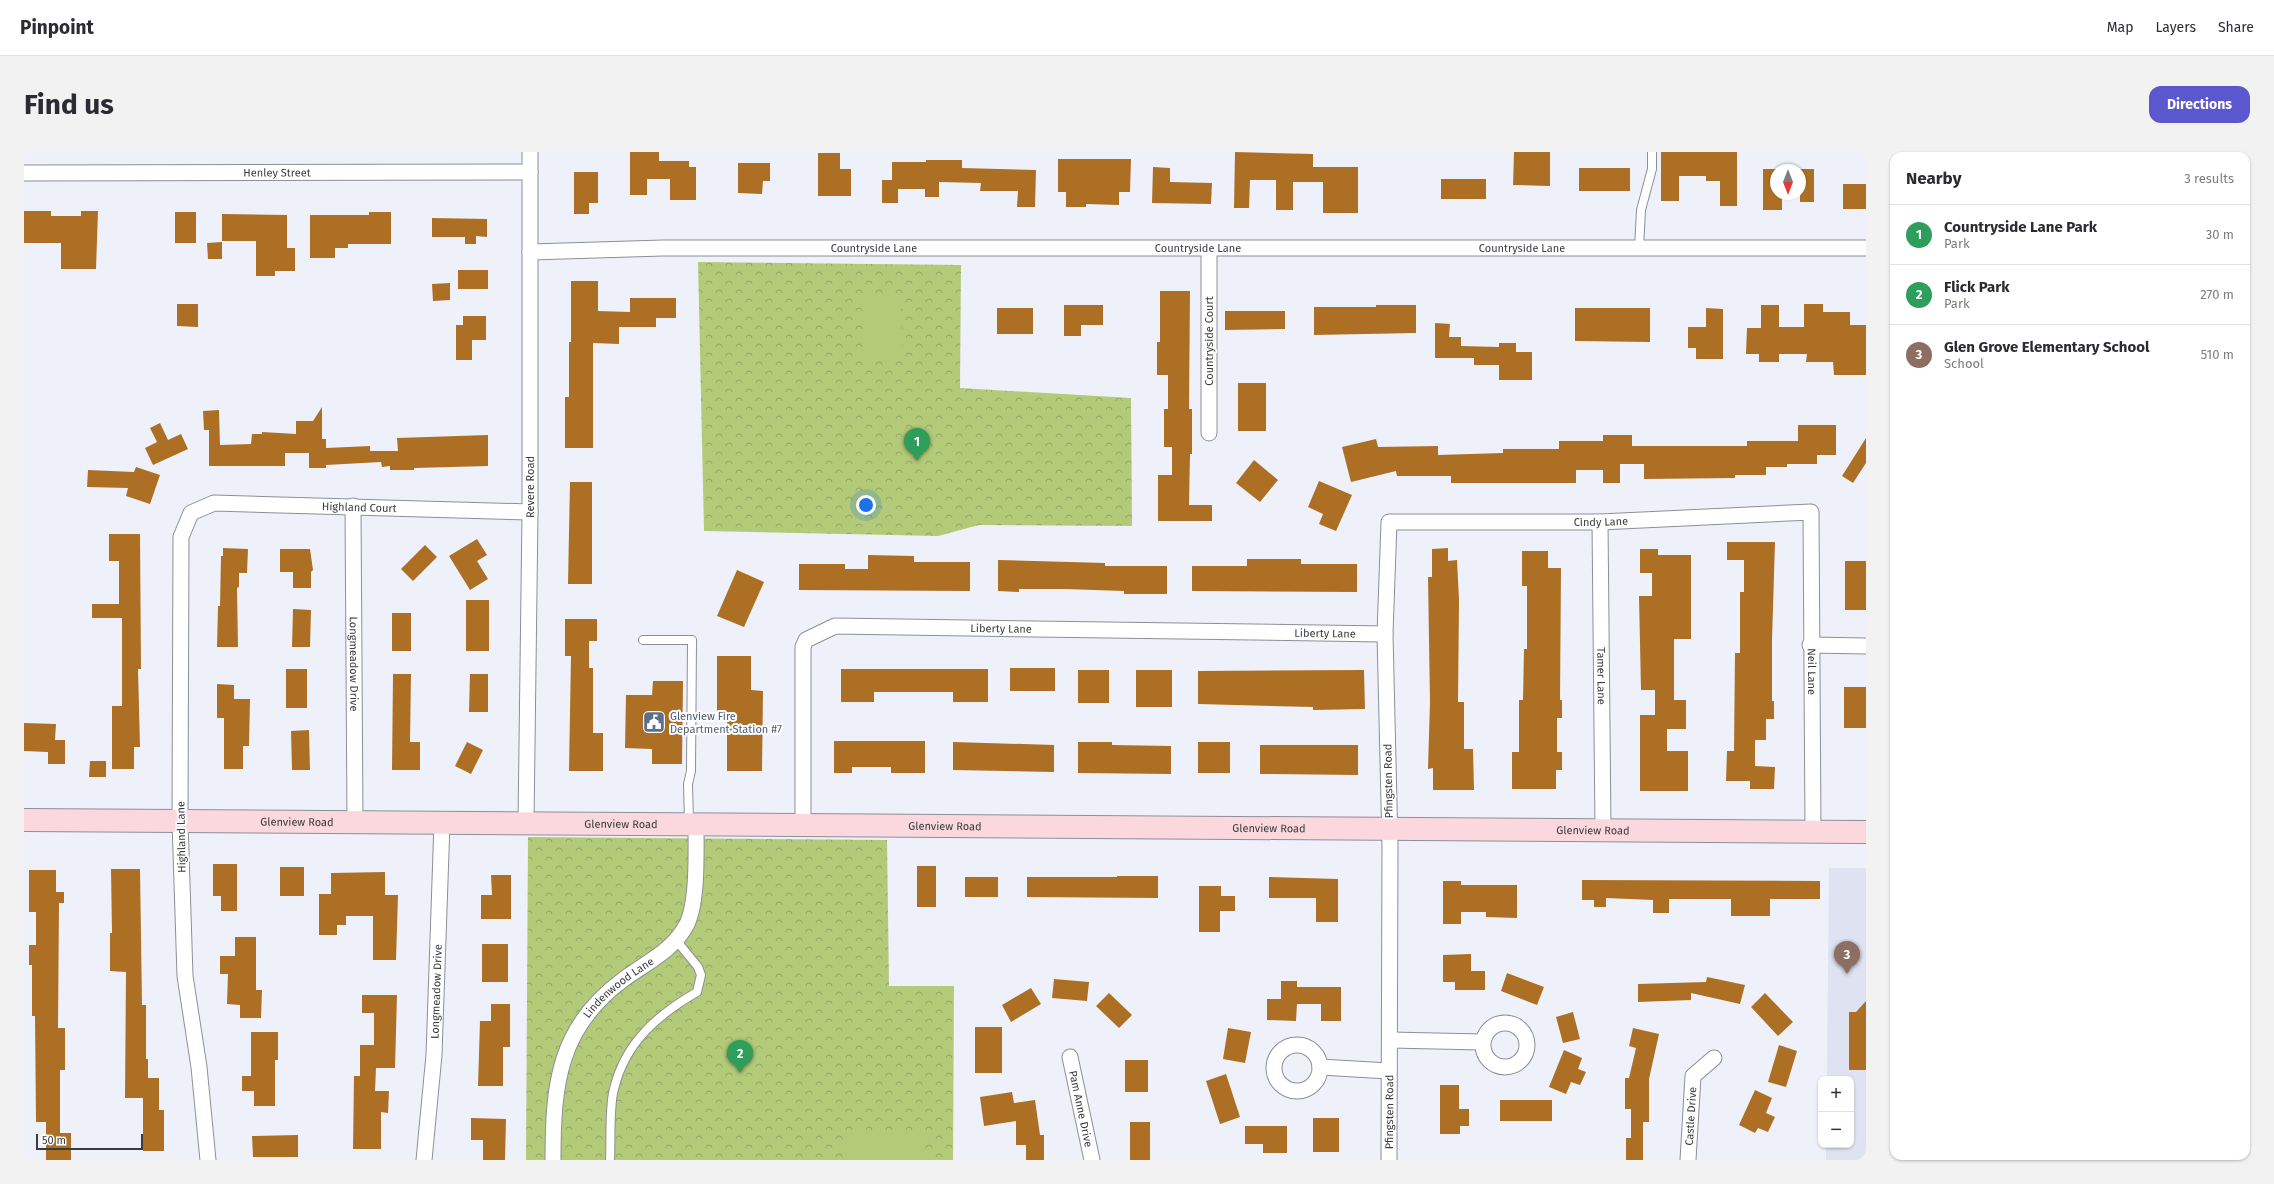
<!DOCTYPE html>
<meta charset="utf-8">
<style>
:root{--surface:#fff;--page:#f2f2f3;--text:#2b2b33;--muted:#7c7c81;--line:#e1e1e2;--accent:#5a57cf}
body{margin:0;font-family:"Fira Sans",sans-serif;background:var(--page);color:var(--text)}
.controls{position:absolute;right:12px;bottom:12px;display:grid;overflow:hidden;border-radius:8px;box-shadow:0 1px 3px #0004}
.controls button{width:36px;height:36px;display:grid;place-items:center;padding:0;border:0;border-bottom:1px solid var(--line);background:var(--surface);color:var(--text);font:20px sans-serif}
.compass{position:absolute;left:1746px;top:12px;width:36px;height:36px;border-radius:50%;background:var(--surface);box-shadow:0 1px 3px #0004;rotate:180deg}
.scale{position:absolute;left:12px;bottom:10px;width:107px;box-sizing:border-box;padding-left:4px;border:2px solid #3b3c3f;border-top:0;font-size:11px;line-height:14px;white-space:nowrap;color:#3b3c3f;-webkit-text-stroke:3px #fefefe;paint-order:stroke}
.you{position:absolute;left:842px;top:353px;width:14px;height:14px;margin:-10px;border:3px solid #fff;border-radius:50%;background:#1a73e8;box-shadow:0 0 0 6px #1a73e833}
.badge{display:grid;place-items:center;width:26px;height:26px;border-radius:50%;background:var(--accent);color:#fff;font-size:13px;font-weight:700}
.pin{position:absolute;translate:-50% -33px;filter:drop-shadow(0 1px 2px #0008)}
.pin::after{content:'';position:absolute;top:21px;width:14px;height:12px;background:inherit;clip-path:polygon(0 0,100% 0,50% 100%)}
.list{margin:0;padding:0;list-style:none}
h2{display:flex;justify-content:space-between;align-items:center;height:52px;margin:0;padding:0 16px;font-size:17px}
h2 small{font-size:13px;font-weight:400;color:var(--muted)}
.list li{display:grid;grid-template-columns:26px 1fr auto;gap:12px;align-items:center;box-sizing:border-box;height:60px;padding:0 16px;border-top:1px solid var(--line)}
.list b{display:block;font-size:15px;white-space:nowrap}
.list p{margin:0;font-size:13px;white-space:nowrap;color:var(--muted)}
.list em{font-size:13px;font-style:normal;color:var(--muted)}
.map{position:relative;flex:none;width:1842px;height:1008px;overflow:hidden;border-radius:12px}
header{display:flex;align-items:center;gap:24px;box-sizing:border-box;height:56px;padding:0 20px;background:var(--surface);border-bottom:1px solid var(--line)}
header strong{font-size:19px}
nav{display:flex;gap:22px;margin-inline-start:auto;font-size:14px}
.intro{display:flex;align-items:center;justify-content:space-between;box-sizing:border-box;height:96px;padding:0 24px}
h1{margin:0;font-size:28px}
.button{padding:10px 18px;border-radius:12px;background:var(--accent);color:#fff;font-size:14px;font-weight:700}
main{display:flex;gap:24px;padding:0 24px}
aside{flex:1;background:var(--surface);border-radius:12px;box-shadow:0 1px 3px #0004}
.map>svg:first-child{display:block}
.built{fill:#dee2f1}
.park{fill:url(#park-crowns)}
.pitch{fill:#b3ca79}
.building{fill:#ad6f23}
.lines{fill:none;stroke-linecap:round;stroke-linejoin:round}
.service-casing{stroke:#8d8f97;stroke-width:10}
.minor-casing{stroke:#8d8f97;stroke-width:17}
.secondary-casing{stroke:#8d8f97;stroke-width:24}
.service{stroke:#fff;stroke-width:8}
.minor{stroke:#fff;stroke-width:15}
.secondary{stroke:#fbd8de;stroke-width:22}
.labels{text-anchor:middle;stroke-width:4;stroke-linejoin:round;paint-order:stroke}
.street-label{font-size:11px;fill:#3b3c3f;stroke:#fefefe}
.service-label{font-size:11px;fill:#4e5e75;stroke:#fefefe;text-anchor:start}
</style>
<header>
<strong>Pinpoint</strong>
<nav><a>Map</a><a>Layers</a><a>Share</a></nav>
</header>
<div class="intro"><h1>Find us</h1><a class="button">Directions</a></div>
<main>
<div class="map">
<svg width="1842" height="1008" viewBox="0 0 1842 1008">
<defs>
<pattern id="park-crowns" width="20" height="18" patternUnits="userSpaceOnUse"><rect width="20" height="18" fill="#b3ca79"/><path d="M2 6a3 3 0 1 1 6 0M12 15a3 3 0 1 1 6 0" fill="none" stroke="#93a565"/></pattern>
</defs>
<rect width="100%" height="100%" fill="#eef1f9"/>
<path class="built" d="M1805,716h37v292h-40v-15h25v-66h-24z"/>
<path class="park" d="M674,110l263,3 -1,123 171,10 1,128 -153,-1 -41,11 -234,-5z
M504,685l359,3 2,146h65l-1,174h-427z"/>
<path class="pitch" d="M839,145h38l1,61 -37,1z
M822,979l79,2 -1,27h-78z"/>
<path class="building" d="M606,0h29v9h30v6h7v33h-26v-21h-23v16h-17z
M1211,0l78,2v13h45v46h-35v-31h-30v28h-17v-30h-26l-1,28h-15z
M1490,0h36v34l-37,-1z
M1637,0h76v54h-17v-25h-14v-5h-27v25h-18z
M794,1h22v16h11v27h-33z
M1034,7h73l-1,33h-11v13l-33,-1v3h-20v-15h-8z
M902,8h36v8l74,2 -1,37h-18l1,-16h-38l1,-8 -42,-1v15h-14v-8h-27v14h-16v-23h10v-18h34z
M714,11h32v18h-7l-1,13 -24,-1z
M1129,15l17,1v14l42,1 -1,21 -59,-1z
M1555,16h51v23h-51z
M1739,17h13v25h6v16h-19z
M1776,17h14v33h-14z
M550,20h24v31h-9v11h-15z
M1417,27h45v20h-45z
M1819,32h23v25h-23z
M0,59h27v5h30v-5h17l-2,58h-35v-26h-37z
M151,60h21v31h-21z
M345,60h22v32h-43v4h-13v10h-25v-43h59z
M198,62l65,1v33h8v23h-20v5h-19v-35h-34z
M408,66l55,1v18l-11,-1v8h-11v-7h-33z
M198,90v17h-14l-1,-16z
M434,118h30v19h-30z
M547,129h27v30l32,1v-14h46v20h-20v9h-37v17l-26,-1v105h-28v-51h4v-55h2z
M426,131v17l-17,1 -1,-17z
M1136,139h30l-1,118h3v45h-2l-1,51h23v16h-54v-46h14v-28h-8v-38h4v-34h-11v-33h3z
M153,152h21v23l-21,-1z
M1780,152h19v8h27v13h16v50h-32l-1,-13h-27l1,-8h-28v8h-20v-8h-13l1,-26h14v-23h18v22h25z
M1040,153h39v20h-22v11h-17z
M1352,153h40v28l-102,2v-28h62z
M973,156h36v26h-36z
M1551,156h75v34l-75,-1z
M1682,156l17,1v50h-27v-11h-8v-21h18z
M1201,159h60v18l-60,1z
M439,164h23v24h-14v20h-16v-35h7z
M1411,171l15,1 -1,13h12v9l38,1v-4h17v9h16v28h-33v-15h-25v-7h-39z
M1214,231h28v48h-28z
M298,255v32h4v9l44,-2v5h28l-1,-13 91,-3v31l-74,2v2h-24v-4l-8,1 -1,-5 -55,3v3h-17v-15h-24v13h-76v-36h-5l-1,-19 16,-1 1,35 31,-1 1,-10h10v-2l34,2v-13h17z
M136,271l8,17 13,-6 7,15 -35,16 -8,-17 12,-6 -7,-14z
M1774,273h38v30h-19v9h-30v3h-21v8h-31v3l-91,1v-15h-24v19h-17v-13h-27v13h-125v-7h-54l-1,-5 -45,11 -9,-35 34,-8 2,8 60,-1v9l65,-2v-4h56v-8h44v-6h29v11h115v-5h51z
M1842,286v25l-13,20 -11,-7z
M1230,308l24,20 -18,22 -24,-19z
M112,315l24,8 -10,29 -24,-8 2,-8 -41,-1 1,-17 46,2z
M1295,329l33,14 -16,36 -17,-7 4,-10 -15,-7z
M546,330h22v102h-24z
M85,382h31l1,135h-3l2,78h-6v22h-22v-63h10v-88h-30v-14h27v-43h-10z
M453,387l10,16 -10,6 11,18 -18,11 -21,-34z
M1703,390h48l-3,98v61h2v18h-8v21h-11v26l20,1 -1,22h-24v-8h-24l1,-30h7l1,-98h5v-61h4v-32h-17z
M401,393l12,12 -24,24 -12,-12z
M199,396l25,1 -1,24h-8v14l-2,1 1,59h-21l1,-41h2l1,-50h2z
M1424,396v13l9,-1 2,40 -1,102h6v47h9l1,41h-41v-22l-5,1 2,-67 -2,-125h4v-28z
M256,397h30l3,21 -2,2v16h-18v-16h-13z
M1616,397h18v6h33v84h-17v61h12v29h-19v22h21v40h-48v-76h15v-25h-14l-2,-94h13v-23h-12z
M1498,399h26v17h13l-1,132h2v18h-5v34h5v18h-6v19h-44v-37h7v-52h4l1,-51h3v-63h-5z
M844,403l46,1v6h56v29l-171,-1v-26h46v5h23z
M1223,407h54v5h56v28l-165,-1v-25h55z
M974,408l107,3v3h62v28h-43v-3l-60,-2h-45v3l-21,-1z
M1821,409h21v49h-21z
M713,418l27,12 -20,45 -27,-11z
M442,448h23v51h-23z
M269,457l18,1 -1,37h-18z
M368,461h19v38h-19z
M541,467h32v22h-8v27h4v65h10v38h-34l2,-115h-6z
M693,504h34v34l12,1 -1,80h-35v-54h-10z
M986,516h45v23h-45z
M262,517h21v39h-21z
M817,517h147v33h-35v-10h-79v10h-33z
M1054,518h31v33h-31z
M1112,518h36v37h-36z
M1340,518l1,39 -52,1v-3l-115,-3v-33z
M369,522h18l-1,68h10v28h-28z
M446,522h18v38h-19z
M629,529h30l-1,83h-30v-15l-27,-1 1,-53h26z
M193,532l17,1v14h16l-1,47h-6v23h-19v-51h-7z
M1820,535h22v41h-22z
M0,571l32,1 -1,16h10v24h-17v-12l-24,-1z
M285,578l1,40h-18l-1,-39z
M810,589h91v32h-34v-6h-39v6h-18z
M443,590l16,8 -12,24 -16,-8z
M929,590l101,3v27l-101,-2z
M1054,590h34v3l59,1v28l-93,-1z
M1174,590h32v31h-32z
M1236,593h98v30l-98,-1z
M66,609h16v16h-17z
M189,712h24v47h-16v-15h-8z
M893,714h19v41h-19z
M256,715h24v29h-24z
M87,717h29l2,136h4v54h2v19h11v32h5v41h-21v-53h-18l1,-126 -16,-1v-38h2z
M5,718h27v22h8v11h-5l-1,125h7v42h-5v63h11v27h-25v-38h-10l-1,-106h-3v-51h-3v-20h7v-33h-7z
M361,720v23h13l-2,65h-23v-44h-27v9h-9v10h-18v-41h12v-21z
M467,723h20v44h-30v-24h11z
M1093,724h41v22l-131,-1v-20h90z
M941,725h33v20h-33z
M1245,725l69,2v43h-22v-24h-47z
M1558,728l238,1v18h-50v17h-39v-17h-62v14h-16v-13l-47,-2v9h-12v-7h-12z
M1419,729h18v4h56v33l-31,-1v-5h-25v12h-18z
M1175,734h22v10h14v15h-15v21h-21z
M211,785h21v53h6l-1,28h-21v-13l-13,-1 1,-30h-8v-18h15z
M458,792h26v38h-26z
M1447,802v17h14v19h-30v-8h-12v-27z
M1483,821l37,14 -7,18 -36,-14z
M1683,825l38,8 -5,19 -49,-11v7l-53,2v-18l68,-2z
M1030,827l35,3 -2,19 -35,-3z
M1257,829h16v6h44v34h-20v-17h-24l-1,17 -29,-1v-21h14z
M1007,836l10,16 -30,18 -9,-17z
M1085,841l23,22 -13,13 -23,-22z
M1741,841l28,29 -15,14 -27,-29z
M338,843h35l-2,73h-19l-1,23h14l-1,22 -7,-1v37h-28l1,-73h6v-31h14v-32h-12z
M1842,849v69h-17v-58h7z
M467,852h19v43h-7v39h-25l2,-65h11z
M1549,860l7,27 -17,4 -7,-26z
M951,875h27v46h-27z
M1204,876l23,4 -6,31 -22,-4z
M1609,876l26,6 -10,45v43h-6v38h-17v-22h5v-29h-6v-31h4l7,-30 -7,-2z
M227,880h27v28h-3v46h-21v-15h-12v-15h9z
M1755,893l18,6 -11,36 -18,-5z
M1540,898l18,8 -4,11 8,3 -6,13 -9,-3 -5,12 -17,-7z
M1101,908h23v32h-23z
M1202,922l14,43 -20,7 -14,-43z
M1416,933h19v24h10v17h-9v8h-20z
M1731,938l17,8 -6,15 9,4 -7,15 -10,-4 -3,5 -16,-8z
M988,940l2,11 21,-3 5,35h4v25h-18v-15h-10v-24l-32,5 -4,-29z
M1476,948h52v21h-52z
M447,966l35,1 -1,41h-22v-20h-12z
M1289,966h26v34h-26z
M1106,970h20v38h-20z
M1221,974h42v27h-24v-9h-18z
M274,983v22h-45l-1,-21z"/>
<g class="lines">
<g class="service-casing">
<path id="service" d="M1615,96l2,-38 11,-41v-17
M619,488h49l-1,131 -3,13 1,39
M586,1008c1,-19 -1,-54 4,-71 11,-46 43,-74 83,-97l4,-17 -3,-8 -22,-27"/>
</g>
<g class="minor-casing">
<g id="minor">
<path id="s1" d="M0,21l506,-1"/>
<path d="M1185,97v184"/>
<path id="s2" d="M506,100l133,-4h1203"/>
<path id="s3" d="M329,354l2,316"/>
<path id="s4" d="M1576,370l3,308"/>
<path d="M1786,493l56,1"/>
<path id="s5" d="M502,671l4,-311v-360"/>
<path id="s6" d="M779,673v-178l3,-7 29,-14 550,8"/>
<circle cx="1481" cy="893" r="22"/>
<path d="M1366,888l92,2"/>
<circle cx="1273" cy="916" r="23"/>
<path id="s7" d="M1046,905l22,103"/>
<path d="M1296,915l69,4"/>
<path id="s8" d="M184,1008l-9,-93 -14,-91 -5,-155 1,-284 10,-24 23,-10 316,9"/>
<path id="s9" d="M400,1008l10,-105 8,-232"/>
<path id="s10" d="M529,1008c0,-75 5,-133 71,-181 23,-17 49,-28 63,-55 11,-23 9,-74 9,-100"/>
<path id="s11" d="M1365,1008l1,-314 -5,-212 4,-112h211l211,-10 2,320"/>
<path id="s12" d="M1664,1008l5,-84 21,-18"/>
</g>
</g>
<g class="secondary-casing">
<g id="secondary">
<path id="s13" d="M0,668l1842,12"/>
</g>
</g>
<use href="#service" class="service"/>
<use href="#minor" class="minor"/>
<use href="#secondary" class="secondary"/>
</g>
<defs>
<g id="civic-square" transform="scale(1.15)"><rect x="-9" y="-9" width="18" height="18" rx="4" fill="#5c6f8a" stroke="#fefefe"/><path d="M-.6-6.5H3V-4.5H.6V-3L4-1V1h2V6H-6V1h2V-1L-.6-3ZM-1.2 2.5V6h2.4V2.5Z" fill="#fff"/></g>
</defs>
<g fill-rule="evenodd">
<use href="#civic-square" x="630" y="570"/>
</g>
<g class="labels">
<g class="street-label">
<text dy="4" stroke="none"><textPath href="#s1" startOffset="253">Henley Street</textPath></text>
<text dy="4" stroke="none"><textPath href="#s2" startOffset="344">Countryside Lane</textPath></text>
<text dy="4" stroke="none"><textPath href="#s2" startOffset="668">Countryside Lane</textPath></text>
<text dy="4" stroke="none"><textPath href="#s2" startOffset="992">Countryside Lane</textPath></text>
<text transform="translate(1185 189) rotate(-90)" y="4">Countryside Court</text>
<text dy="4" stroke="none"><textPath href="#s5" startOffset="336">Revere Road</textPath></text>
<text dy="4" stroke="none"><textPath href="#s8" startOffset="821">Highland Court</textPath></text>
<text dy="4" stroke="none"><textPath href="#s11" startOffset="850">Cindy Lane</textPath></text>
<text dy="4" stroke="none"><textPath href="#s6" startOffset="384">Liberty Lane</textPath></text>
<text dy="4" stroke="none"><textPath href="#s6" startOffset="708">Liberty Lane</textPath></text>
<text dy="4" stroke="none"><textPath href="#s3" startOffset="158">Longmeadow Drive</textPath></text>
<text dy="4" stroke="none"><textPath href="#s11" startOffset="1220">Neil Lane</textPath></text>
<text dy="4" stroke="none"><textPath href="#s4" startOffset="154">Tamer Lane</textPath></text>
<text transform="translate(1364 629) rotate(-91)" y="4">Pfingsten Road</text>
<text dy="4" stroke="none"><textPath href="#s13" startOffset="273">Glenview Road</textPath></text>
<text dy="4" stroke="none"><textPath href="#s13" startOffset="597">Glenview Road</textPath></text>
<text dy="4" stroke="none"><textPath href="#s13" startOffset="921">Glenview Road</textPath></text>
<text dy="4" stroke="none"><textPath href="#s13" startOffset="1245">Glenview Road</textPath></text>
<text dy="4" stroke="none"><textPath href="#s13" startOffset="1569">Glenview Road</textPath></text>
<text transform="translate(157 685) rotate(-91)" y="4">Highland Lane</text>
<text dy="4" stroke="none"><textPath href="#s10" startOffset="194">Lindenwood Lane</textPath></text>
<text dy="4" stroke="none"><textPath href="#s9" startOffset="169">Longmeadow Drive</textPath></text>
<text dy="4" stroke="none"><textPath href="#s7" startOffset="53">Pam Anne Drive</textPath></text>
<text dy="4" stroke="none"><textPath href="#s11" startOffset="48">Pfingsten Road</textPath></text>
<text dy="4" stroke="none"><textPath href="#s12" startOffset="44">Castle Drive</textPath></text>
</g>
<g class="service-label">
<text x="646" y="568">Glenview Fire<tspan x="646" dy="13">Department Station #7</tspan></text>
</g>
</g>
</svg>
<div class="controls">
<button>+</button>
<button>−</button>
</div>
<svg class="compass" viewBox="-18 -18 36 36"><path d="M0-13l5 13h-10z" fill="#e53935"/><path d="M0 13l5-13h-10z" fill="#7c7c81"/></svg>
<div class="scale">50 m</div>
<div class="you"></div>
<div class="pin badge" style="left:893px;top:309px;background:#2e9e5b">1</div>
<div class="pin badge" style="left:716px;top:921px;background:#2e9e5b">2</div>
<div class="pin badge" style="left:1823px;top:822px;background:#8d6e63">3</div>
</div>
<aside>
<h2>Nearby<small>3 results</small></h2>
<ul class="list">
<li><span class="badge" style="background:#2e9e5b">1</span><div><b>Countryside Lane Park</b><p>Park</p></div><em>30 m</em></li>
<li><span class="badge" style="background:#2e9e5b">2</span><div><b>Flick Park</b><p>Park</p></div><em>270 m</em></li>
<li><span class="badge" style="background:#8d6e63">3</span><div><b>Glen Grove Elementary School</b><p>School</p></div><em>510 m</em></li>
</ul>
</aside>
</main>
